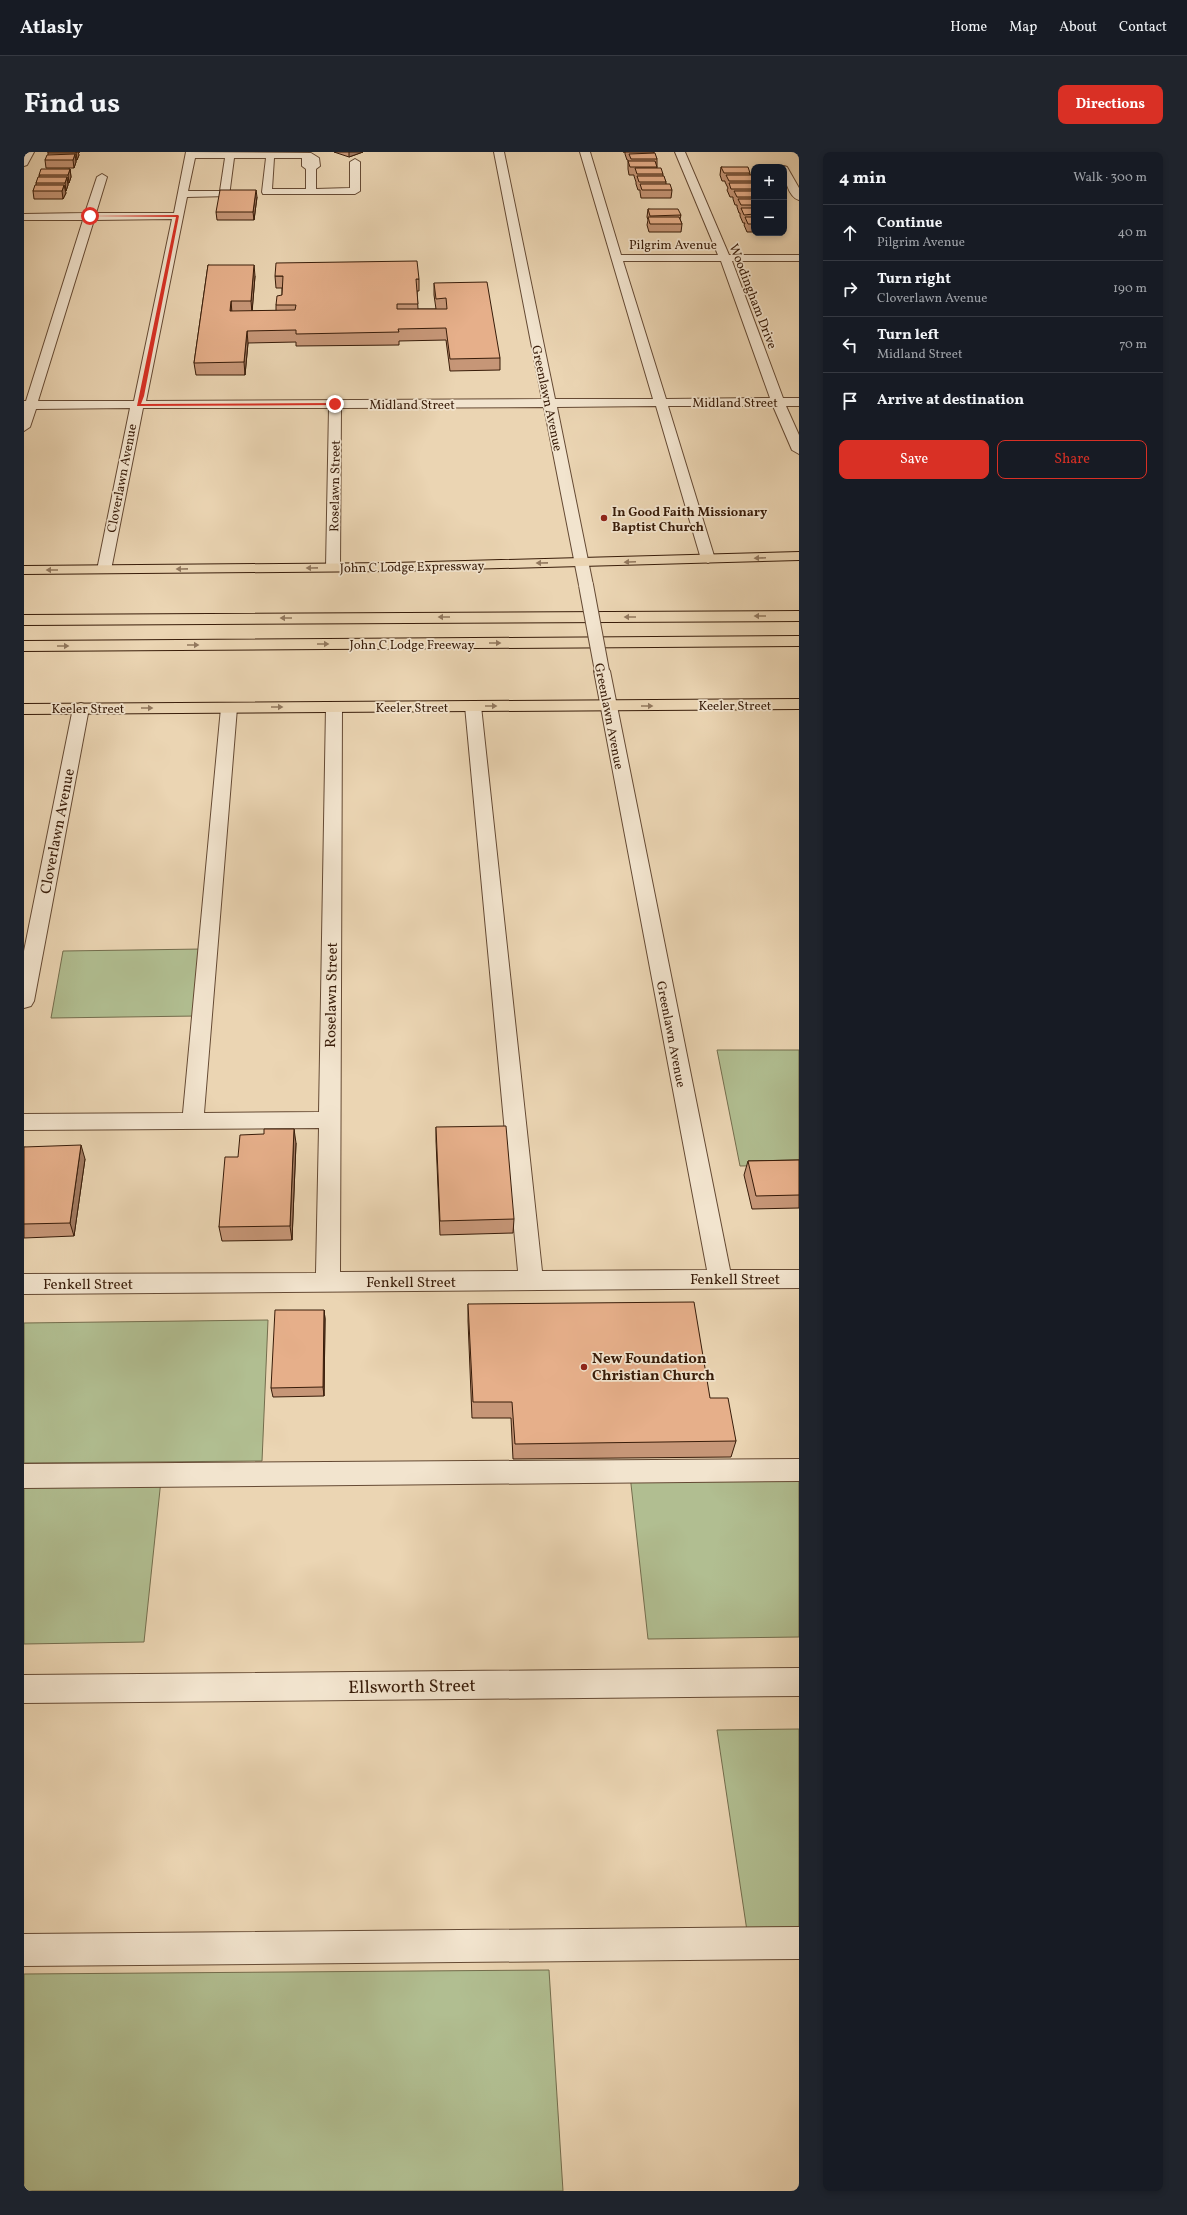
<!DOCTYPE html>
<meta charset="utf-8">
<style>
:root{--surface:#171b24;--page:#20242c;--text:#f1f3f6;--muted:#9ea1a6;--line:#363941;--accent:#d93025}
body{margin:0;font-family:Vollkorn,serif;background:var(--page);color:var(--text)}
.controls{position:absolute;right:12px;top:12px;display:grid;overflow:hidden;border-radius:8px;box-shadow:0 2px 6px #0003}
.controls button{width:36px;height:36px;display:grid;place-items:center;padding:0;border:0;border-bottom:1px solid var(--line);background:var(--surface);color:var(--text);font:20px sans-serif}
.stop{position:absolute;width:12px;height:12px;margin:-9px;border:3px solid #d93025;border-radius:50%;background:#fff}
.stop.end{background:#d93025;border-color:#fff;box-shadow:0 1px 4px #0008}
.list{margin:0;padding:0;list-style:none}
h2{display:flex;justify-content:space-between;align-items:center;height:52px;margin:0;padding:0 16px;font-size:17px}
h2 small{font-size:13px;font-weight:400;color:var(--muted)}
.list li{display:grid;grid-template-columns:26px 1fr auto;gap:12px;align-items:center;box-sizing:border-box;height:56px;padding:0 16px;border-top:1px solid var(--line)}
.list b{display:block;font-size:15px;white-space:nowrap}
.list p{margin:0;font-size:13px;white-space:nowrap;color:var(--muted)}
.list em{font-size:13px;font-style:normal;color:var(--muted)}
.actions{display:flex;gap:8px;padding:12px 16px}
.actions a{flex:1;padding:9px 0;border:1px solid var(--accent);border-radius:8px;text-align:center;font-size:14px;color:var(--accent)}
.actions .main{background:var(--accent);color:#fff}
.icon{flex:none;width:22px;height:22px;fill:none;stroke:currentColor;stroke-width:2;stroke-linecap:round;stroke-linejoin:round}
.map{position:relative;flex:none;width:775px;height:2039px;overflow:hidden;border-radius:8px}
header{display:flex;align-items:center;gap:24px;box-sizing:border-box;height:56px;padding:0 20px;background:var(--surface);border-bottom:1px solid var(--line)}
header strong{font-size:19px}
nav{display:flex;gap:22px;margin-inline-start:auto;font-size:14px}
.intro{display:flex;align-items:center;justify-content:space-between;box-sizing:border-box;height:96px;padding:0 24px}
h1{margin:0;font-size:28px}
.button{padding:10px 18px;border-radius:8px;background:var(--accent);color:#fff;font-size:14px;font-weight:700}
main{display:flex;gap:24px;padding:0 24px}
aside{flex:1;background:var(--surface);border-radius:8px;box-shadow:0 2px 6px #0003}
.map>svg:first-child{display:block}
.green{fill:#b1be91;stroke:#746d4d}
.lines{fill:none;stroke-linecap:round;stroke-linejoin:round}
.minor-casing{stroke:#654a34;stroke-width:2}
.major-casing{stroke:#381c09;stroke-width:2}
.highway-casing{stroke:#381c09;stroke-width:2}
.minor{fill:#f2e4ce;fill-rule:evenodd}
.major{fill:#ebd5b3;fill-rule:evenodd}
.highway{fill:#ebd5b3;fill-rule:evenodd}
.minor-bridge-casing{stroke:#654a34;stroke-width:16;stroke-linecap:butt}
.minor-bridge{stroke:#f2e4ce;stroke-width:14}
.wall{fill:#c69677;stroke:#381c09}
.shaded-wall{fill:#a17a61;stroke:#381c09}
.building{fill:#e6af8a;stroke:#381c09}
.oneway{fill:#92785e}
.route{fill:#d93025}
.poi-dot{fill:#8f2418;stroke:#f2e4ce;stroke-width:1.5}
.labels{text-anchor:middle;stroke-width:3.5;stroke-linejoin:round;paint-order:stroke}
.far-street-label{font-size:13px;fill:#381c09;stroke:#f2e4ce}
.far-poi-label{font-size:13px;font-weight:bold;fill:#381c09;stroke:#f2e4ce;text-anchor:start}
.street-label{font-size:15px;fill:#381c09;stroke:#f2e4ce}
.poi-label{font-size:15px;font-weight:bold;fill:#381c09;stroke:#f2e4ce;text-anchor:start}
.near-street-label{font-size:18px;fill:#381c09;stroke:#f2e4ce}
</style>
<header>
<strong>Atlasly</strong>
<nav><a>Home</a><a>Map</a><a>About</a><a>Contact</a></nav>
</header>
<div class="intro"><h1>Find us</h1><a class="button">Directions</a></div>
<main>
<div class="map">
<svg width="775" height="2039" viewBox="0 0 775 2039">
<rect width="100%" height="100%" fill="#ebd5b3"/>
<filter id="stains"><feTurbulence type="fractalNoise" baseFrequency=".005" numOctaves="4"/><feColorMatrix values="0 0 0 0 .2 0 0 0 0 .09 0 0 0 0 .02 0 0 0 .5 -.17"/></filter>
<radialGradient id="worn" r=".72"><stop offset=".6" stop-color="#630" stop-opacity="0"/><stop offset="1" stop-color="#630" stop-opacity=".3"/></radialGradient>
<path class="green" d="M179,797l-6,67 -146,2 12,-67z
M693,898h82v115l-59,1z
M244,1168l-6,141 -238,2v-140z
M775,1321v164l-151,2 -18,-164z
M137,1328l-17,162 -120,2v-162z
M775,1577v201l-52,1 -30,-201z
M525,1818l14,221h-539v-217z"/>
<g class="lines">
<g class="minor-casing">
<path id="minor" d="M0,0h10l-7,13 -3,1z
M162,0l125,1 8,5 1,8 -4,3v20l34,-1v-26l5,-3 5,3v29l-5,3h-92l-1,-2 4,-34h-32l-5,38 -42,1 -41,204 396,-2 -48,-247h10l51,247h98l-73,-247h10l31,103h97l-43,-103h10l44,103h70v6h-67l51,137h16v8h-13l13,29v19l-7,-4 -19,-44h-105l47,153 -7,4 -7,-4 -45,-153 -99,1 36,178 -2,3h-10l-2,-3 -35,-178 -203,1 -1,159 -2,3h-10l-2,-3 3,-159h-186l-32,162 -2,3h-10l-2,-3 33,-162 -94,1 -6,18 -6,4v-30h2l57,-181h-59v-6l61,-1 12,-36 5,-3 5,3 -11,36h78zM171,6h30l-5,33h-32zM250,6h28v8l4,3v20h-34zM148,67l-38,182h-96l56,-181zM599,109h98l49,137 -104,1z
M760,14l3,1 12,21v12c-11,-3 -15,-23 -15,-33h-4z
M578,514l6,2 2,3 120,599h69v18l-775,6v-20l292,-1 3,-145 -295,2v-16l159,-1 38,-405 2,-3h12l2,3 -33,405 115,-1 7,-405 2,-3h12l2,3 -2,565 178,-1 -53,-565 2,-3h12l2,3 61,565 165,-1 -113,-599 2,-3z
M57,551l6,2 2,3 -55,293 -3,5 -7,2v-57l49,-243 2,-3z
M775,1307v22l-775,7v-24z
M775,1516v28l-775,7v-28z
M775,1775v32l-775,7v-32z"/>
</g>
<g class="major-casing">
<path id="major" d="M775,400v8l-406,11 -369,3v-8l369,-3z
M775,547v10l-775,5v-10z"/>
</g>
<g class="highway-casing">
<path id="highway" d="M775,459v10l-775,4v-10z
M775,484v10l-775,5v-10z"/>
</g>
<use href="#minor" class="minor"/>
<use href="#major" class="major"/>
<use href="#highway" class="highway"/>
<g class="minor-bridge-casing">
<path id="minor-bridge" d="M562,433l16,86"/>
</g>
<use href="#minor-bridge" class="minor-bridge"/>
</g>
<path class="wall" d="M24,0h32l-2,1 1,2 -2,5h-1v2l-2,6h-28l-1,-8 3,-5z
M310,0h29l-14,5z
M599,0h31v1l3,6v9l6,6v2l3,6v2l6,6 -1,8h-30l-1,-6v-2h-2l-2,-6v-2l-2,-6v-1h-5l-1,-6v-9h-1l-2,-6v-2z
M697,15l29,6v2l4,1v56h-7l-3,-7 1,-2h-2l-3,-7v-3h-1l-2,-6v-2h-2l-2,-6v-2h-3l-3,-7 1,-2 -3,-6v-1h-3l-2,-6z
M46,17l1,8 -2,6h-1v2l-2,6h-1l1,2 -3,6h-29l-1,-8 3,-6v-2l3,-6v-2z
M233,45l-3,23h-37l-1,-8z
M624,57l33,6 -1,4 2,5 -1,8h-32l-2,-7 1,-5 -1,-3z
M184,113l47,11 -3,35h24v-6l6,-10v-7h-6l-1,-12 144,3v12h-2l1,18h18l-2,-14v-12l66,75v12l-50,1 -4,-31 -47,1v4l-103,1v-4l-48,1 -3,32h-49l-2,-12z
M412,975l78,92 -1,14 -73,2 -4,-94z
M272,991l-4,97 -70,1 -3,-14 19,-70z
M0,995l61,12 -11,77 -50,2z
M775,1008v48l-47,1 -8,-34 4,-14z
M444,1152l242,94 26,43 -5,16 -218,2 -2,-41h-39l-4,-97z
M300,1158l1,9 -1,77 -51,1 -2,-9z"/>
<path class="shaded-wall" d="M52,0h2l1,3 -2,5z
M325,0h14l-14,5z
M51,2l1,8 -2,6 -1,-8z
M46,17l1,8 -2,6 -1,-8z
M43,25l1,8 -2,6 -1,-8z
M40,33l2,8 -3,6 -1,-8z
M232,38l1,7 -3,23 -1,-8z
M230,113l1,11 -3,37 -1,-12z
M207,149l1,12 -2,-2z
M223,179l1,12 -3,32 -1,-13z
M270,977l2,14 -4,97 -2,-14z
M57,993l4,14 -11,77 -4,-13z
M300,1158l1,9 -1,77 -1,-9z"/>
<path class="building" d="M24,0h28v1h-28z
M631,1l2,6h-26l-2,-5z
M51,2l-2,6h-28l2,-5z
M604,9h27l2,6h-27z
M697,15h27l2,6h-26z
M611,16h26l2,6h-26z
M17,17h29l-2,6h-29z
M702,23h27l1,1v5h-25z
M613,24h27l2,6h-27z
M14,25h29l-2,6h-29z
M705,31h25v6h-23z
M616,32h30l2,6h-30z
M11,33h29l-2,6h-29z
M196,38h36l-3,22h-37z
M710,39h20v6h-17z
M714,47h16v6h-13z
M717,56h13v6l-10,1z
M624,57h30l3,6 -31,1z
M624,65h31l3,7h-32z
M721,65h9v7h-6z
M393,109l2,18h-3l2,25h-21v5h50l-1,-11 -10,1 -2,-16 53,-1 13,76 -50,1 -4,-31 -48,1 1,3 -103,2v-4l-49,1 -3,31 -50,1 14,-98h46l-3,36h-20l-1,10 65,-1 1,-5h-20l1,-9 5,-1 1,-19h-8l1,-13z
M482,974l8,93 -74,2 -4,-94z
M240,977h30l-4,97 -71,1 6,-70h13l2,-22 24,-1z
M57,993l-11,78 -46,1v-77z
M775,1008v35l-43,1 -8,-35z
M670,1150l16,96h18l8,43 -221,3 -3,-42h-39l-5,-98z
M251,1158h49l-1,77 -52,1z"/>
<defs><path id="oneway-solid" d="M-6-.8H1V-3.2L6.5 0L1 3.2V.8H-6Z"/></defs>
<g class="oneway">
<use href="#oneway-solid" transform="translate(736 406) rotate(178)"/>
<use href="#oneway-solid" transform="translate(606 410) rotate(178)"/>
<use href="#oneway-solid" transform="translate(518 411) rotate(179)"/>
<use href="#oneway-solid" transform="translate(288 416) rotate(179)"/>
<use href="#oneway-solid" transform="translate(158 417) rotate(179)"/>
<use href="#oneway-solid" transform="translate(28 418) rotate(180)"/>
<use href="#oneway-solid" transform="translate(736 464) rotate(180)"/>
<use href="#oneway-solid" transform="translate(420 465) rotate(180)"/>
<use href="#oneway-solid" transform="translate(606 465) rotate(180)"/>
<use href="#oneway-solid" transform="translate(262 466) rotate(180)"/>
<use href="#oneway-solid" transform="translate(471 491)"/>
<use href="#oneway-solid" transform="translate(299 492)"/>
<use href="#oneway-solid" transform="translate(169 493)"/>
<use href="#oneway-solid" transform="translate(39 494)"/>
<use href="#oneway-solid" transform="translate(467 554)"/>
<use href="#oneway-solid" transform="translate(623 554)"/>
<use href="#oneway-solid" transform="translate(253 555)"/>
<use href="#oneway-solid" transform="translate(123 556)"/>
</g>
<path class="route" d="M154,63l1,1 -35,180 -3,8 194,-1 2,2 -200,1 39,-189 -88,-1z"/>
<g class="poi-dot">
<circle cx="580" cy="366" r="4"/>
<circle cx="560" cy="1215" r="4"/>
</g>
<g class="labels">
<g class="far-street-label">
<text x="649" y="97">Pilgrim Avenue</text>
<text transform="translate(730 144) rotate(69)" y="5">Woodingham Drive</text>
<text transform="translate(524 246) rotate(78)" y="5">Greenlawn Avenue</text>
<text x="711" y="255">Midland Street</text>
<text x="388" y="257">Midland Street</text>
<text transform="translate(97 326) rotate(-79)" y="5">Cloverlawn Avenue</text>
<text transform="translate(310 334) rotate(-89)" y="5">Roselawn Street</text>
<text transform="translate(388 414) rotate(-1)" y="5">John C Lodge Expressway</text>
<text x="388" y="497">John C Lodge Freeway</text>
<text x="711" y="558">Keeler Street</text>
<text x="388" y="560">Keeler Street</text>
<text x="64" y="561">Keeler Street</text>
<text transform="translate(586 564) rotate(79)" y="5">Greenlawn Avenue</text>
<text transform="translate(648 882) rotate(79)" y="5">Greenlawn Avenue</text>
</g>
<g class="far-poi-label">
<text x="588" y="364">In Good Faith Missionary<tspan x="588" dy="15">Baptist Church</tspan></text>
</g>
<g class="street-label">
<text transform="translate(33 679) rotate(-79)" y="5">Cloverlawn Avenue</text>
<text transform="translate(307 843) rotate(-89)" y="5">Roselawn Street</text>
<text x="711" y="1132">Fenkell Street</text>
<text x="387" y="1135">Fenkell Street</text>
<text x="64" y="1137">Fenkell Street</text>
</g>
<g class="poi-label">
<text x="568" y="1211">New Foundation<tspan x="568" dy="17">Christian Church</tspan></text>
</g>
<g class="near-street-label">
<text transform="translate(388 1534) rotate(-1)" y="6">Ellsworth Street</text>
</g>
</g>
<rect width="100%" height="100%" filter="url(#stains)"/>
<rect width="100%" height="100%" fill="url(#worn)"/>
</svg>
<div class="controls">
<button>+</button>
<button>−</button>
</div>
<div class="stop" style="left:66px;top:64px"></div>
<div class="stop end" style="left:311px;top:252px"></div>
</div>
<aside>
<h2>4 min<small>Walk · 300 m</small></h2>
<ul class="list">
<li><svg class="icon" aria-label="ahead" viewBox="0 0 24 24"><path d="M12 20V5M6 11l6-6 6 6"/></svg><div><b>Continue</b><p>Pilgrim Avenue</p></div><em>40 m</em></li>
<li><svg class="icon" aria-label="right" viewBox="0 0 24 24"><path d="M7 20v-9h11M14 6l5 5-5 5"/></svg><div><b>Turn right</b><p>Cloverlawn Avenue</p></div><em>190 m</em></li>
<li><svg class="icon" aria-label="left" viewBox="0 0 24 24"><path d="M17 20v-9H6M10 6l-5 5 5 5"/></svg><div><b>Turn left</b><p>Midland Street</p></div><em>70 m</em></li>
<li><svg class="icon" aria-label="arrive" viewBox="0 0 24 24"><path d="M6 21V4h12l-3 4 3 4H6"/></svg><div><b>Arrive at destination</b></div></li>
</ul>
<div class="actions"><a class="main">Save</a><a>Share</a></div>
</aside>
</main>
